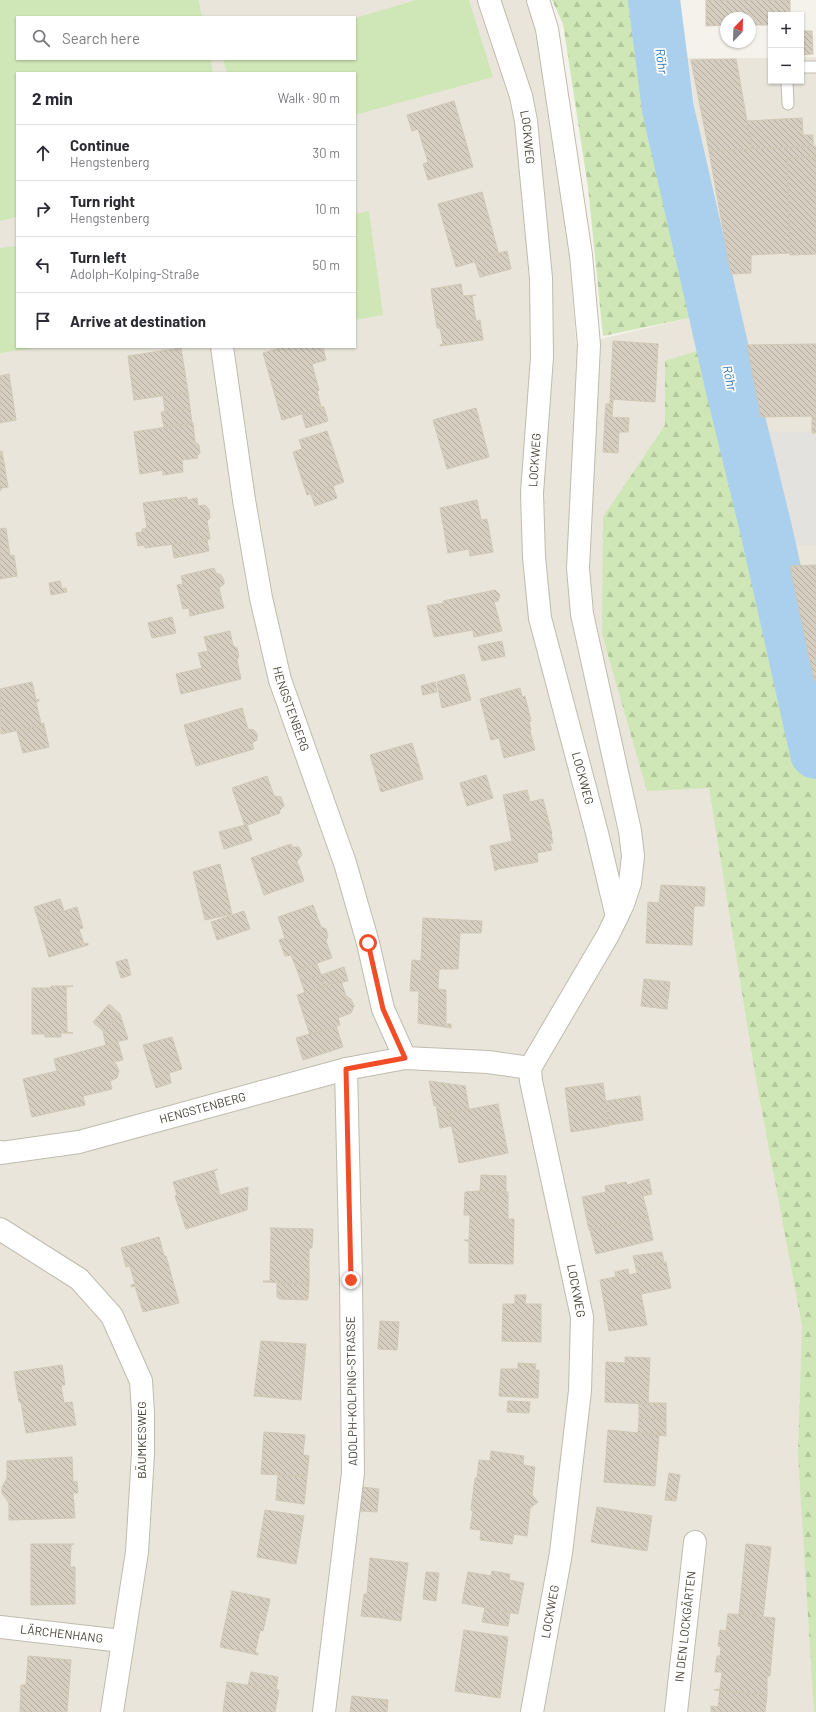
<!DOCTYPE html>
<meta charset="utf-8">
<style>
:root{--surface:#fff;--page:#f2f2f3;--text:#2b2b33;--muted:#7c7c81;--line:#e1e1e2}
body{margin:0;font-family:Barlow,sans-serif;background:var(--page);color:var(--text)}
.controls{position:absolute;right:12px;top:12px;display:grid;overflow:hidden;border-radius:0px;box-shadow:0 1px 3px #0004}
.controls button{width:36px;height:36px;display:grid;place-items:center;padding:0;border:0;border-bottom:1px solid var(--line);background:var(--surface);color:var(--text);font:20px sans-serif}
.compass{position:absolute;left:720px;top:12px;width:36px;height:36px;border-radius:50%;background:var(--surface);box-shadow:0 1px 3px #0004;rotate:23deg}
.stop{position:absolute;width:12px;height:12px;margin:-9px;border:3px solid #f14e27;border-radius:50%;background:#fff}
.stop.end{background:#f14e27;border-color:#fff;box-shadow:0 1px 4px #0008}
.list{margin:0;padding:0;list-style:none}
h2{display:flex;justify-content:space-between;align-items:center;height:52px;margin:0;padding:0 16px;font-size:17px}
h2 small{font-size:13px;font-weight:400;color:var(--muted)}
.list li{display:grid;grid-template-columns:26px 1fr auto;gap:12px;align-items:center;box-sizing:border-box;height:56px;padding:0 16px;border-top:1px solid var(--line)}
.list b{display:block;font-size:15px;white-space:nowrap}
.list p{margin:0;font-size:13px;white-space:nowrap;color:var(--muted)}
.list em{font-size:13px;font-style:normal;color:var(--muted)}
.icon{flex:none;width:22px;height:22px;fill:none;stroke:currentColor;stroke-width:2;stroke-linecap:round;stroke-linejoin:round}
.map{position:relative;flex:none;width:816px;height:1712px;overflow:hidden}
.search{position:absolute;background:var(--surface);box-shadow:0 1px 3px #0004;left:16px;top:16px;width:340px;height:44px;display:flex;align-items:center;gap:10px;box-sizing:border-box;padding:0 14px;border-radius:0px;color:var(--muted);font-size:15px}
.panel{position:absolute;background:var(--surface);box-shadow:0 1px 3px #0004;left:16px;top:72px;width:340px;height:276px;border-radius:0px}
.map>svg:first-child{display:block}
.residential{fill:#e9e5da}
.grass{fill:#cfe7b6}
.forest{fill:url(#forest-firs)}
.parking{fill:#e4e2df}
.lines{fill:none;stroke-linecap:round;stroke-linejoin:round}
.river{stroke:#abd0ee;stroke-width:52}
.building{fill:url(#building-back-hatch);stroke:#d1c7b5}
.lane-casing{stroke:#c0bbae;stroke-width:13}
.street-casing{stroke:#c0bbae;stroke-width:24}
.lane{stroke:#fff;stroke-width:11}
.street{stroke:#fff;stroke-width:22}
.route{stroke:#f14e27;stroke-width:5}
.labels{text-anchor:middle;stroke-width:3.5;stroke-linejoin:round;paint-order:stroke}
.street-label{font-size:12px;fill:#494439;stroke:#fff}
.water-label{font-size:13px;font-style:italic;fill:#3678b2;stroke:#fff}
</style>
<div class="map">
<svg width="816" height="1712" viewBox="0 0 816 1712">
<defs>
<pattern id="forest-firs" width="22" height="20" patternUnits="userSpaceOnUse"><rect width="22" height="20" fill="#cfe7b6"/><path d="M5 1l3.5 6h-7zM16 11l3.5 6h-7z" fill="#b3c79d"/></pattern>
<pattern id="building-back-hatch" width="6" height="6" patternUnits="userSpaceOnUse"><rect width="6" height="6" fill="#d6cfc1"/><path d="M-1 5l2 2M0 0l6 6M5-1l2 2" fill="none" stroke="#b0aa9e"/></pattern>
</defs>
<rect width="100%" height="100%" fill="#f5f2eb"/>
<path class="residential" d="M199,0h330l11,26 28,210 8,109 146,-35 -34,-252h83v23h30v-24h15v1655h-816v-1491l17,-4v130h338v-274h-142l-2,-14h144v-42h-153z"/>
<path class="grass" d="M0,0h199l3,17h-185v42h194l2,14h-196v144l-17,4z
M416,0h53l24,77 -138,38v-42h-128l-4,-14h132v-41z
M369,211l14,104 -28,5v-106z
M17,246v101h24l-41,6v-105z"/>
<path class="forest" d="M552,0h125l45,311 -119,25 -15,-149 -25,-163z
M706,348l56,204 27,122 27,91v947h-2l-16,-258 4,-128 -46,-247 -47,-291 -62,3 -45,-157 1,-117 62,-92v-64z"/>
<path class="parking" d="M768,432h48v113h-27z"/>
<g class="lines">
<path class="river" d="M654,0l14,109 64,281 34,139 50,224"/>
</g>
<path class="building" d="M706,0h84v15h-19v10h-21v-7h-24v7l-20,1z
M801,31h11l1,23 -12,1z
M736,59l16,90 -43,2 -18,-91z
M454,101l19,66 -45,13 -5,-16 5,-2 -10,-33 -6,2 -5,-16z
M802,118l1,17h10v11l-61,3 -5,-28z
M813,146l3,1v10l-29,1 3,95 -39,2v18l-20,1 -22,-123z
M816,157v97l-26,1 -3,-97z
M482,192l17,63 -43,12 -18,-63z
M507,251l4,18 -31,8 -5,-15 24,-7v-2z
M461,284l2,12 13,-1 -4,1 4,25 4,-1 3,20 -43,6v-1l3,-1 -3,-16h-3l-6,-39z
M613,341l45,3 -3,58 -45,-3z
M816,344v89h-4v-17l-51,1 -14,-72z
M285,347h38l3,13 -14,4 7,26 -2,1 4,16h3l-42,13 -19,-67z
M181,348l7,44 -54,8 -6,-44z
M9,374l7,46 -16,3v-47z
M188,392l2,16 -25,3 -2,-15z
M610,400h3l-1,17h-7l1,-13h4z
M324,407l4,14 -22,7 -4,-14z
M190,408l2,15 -28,4 -3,-15z
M476,408l13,49 -42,12 -14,-49z
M605,417l24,1 -1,14h-9l-1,21 -15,-1z
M193,423l2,19 4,3 1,8 -3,3 1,2 -16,2 1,12 -20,3v-5l-23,4 -6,-42z
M327,431l17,51 -37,13 -14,-43 9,-3 -3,-9z
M2,451l6,36 -6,1 -2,3v-39z
M333,486l4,12 -22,8 -4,-12z
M187,497v3l10,-2 1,8 7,-1 4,4 1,9 -3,3 3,18 -65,9 -1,-3 -6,1 -2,-13 6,-1v-3l5,-1 -4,-25z
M477,500l4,20 6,-1 6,33 -23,4 -1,-7 -21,4 -8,-45z
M6,528l4,28 4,-1 3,21 -17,3v-50z
M207,540l2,11 -35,7 -2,-14z
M816,565v115h-2l-24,-114z
M214,568l2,5 5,2 3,5v4l-5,4 5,20 -34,8 -1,-8 -6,1 -6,-24 6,-1 -2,-8z
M60,581l2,8 4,-1 1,4 -16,3 -2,-12z
M495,590l5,5 -2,6 -4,1 8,29 -28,6 -1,-7 -39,7 -7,-31 17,-3 -1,-2z
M172,617l4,16 -24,5 -4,-15z
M230,631l3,15 4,2 2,8 -2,4 4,19 -60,15 -5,-20 26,-6 -4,-15 10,-2 -4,-14z
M502,641l3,15 -23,5 -4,-15z
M464,674l7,26 -29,8 -5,-26z
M32,682l4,18 3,-1v2l-3,1 5,22 3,-1v2l-43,9 -1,-45z
M435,682l2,10 -14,3 -2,-9z
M520,688l2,9 3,-1 6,25 -2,1 2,8 -1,1 5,19 -31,8 -5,-20 -8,2 -11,-41z
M242,708l6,21 6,1 3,4v6l-5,3 2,6 -58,17 -12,-41z
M44,725l5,22 -26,6 -6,-22z
M412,743l11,36 -42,13 -11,-37z
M486,775l7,23 -26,8 -7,-23z
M267,776l7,20 7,1 3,9 -5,5 1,2 -35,13 -13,-38z
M527,790l3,12 13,-3 9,35 -1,1 2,8h-3l2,7 -15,3 1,9 -40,7 -3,2 -5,-25 22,-5 -9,-46z
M245,825h2l5,15 -28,9 -5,-17z
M291,844l1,3h7l3,8 -5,6 7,20 -40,14 -13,-37z
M220,864l12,50 -27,6 -12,-48z
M661,885l44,2 -1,19h-10l-2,39 -46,-2 2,-41 11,1z
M60,899l4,12 -26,8 -4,-12z
M313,905l8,22 5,2 2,7 -2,5 6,17 -35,12 -6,-15 -6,1 -6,-16 6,-2 -7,-21z
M77,907l6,21 -4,1 5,15 4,-1v2l-39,12 -11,-38z
M244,911l6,18 -33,11 -6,-18z
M423,918l59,3 -1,12h-21l-2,36h-19l-1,20 8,1v34h5v4l-33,-5 1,-32h-9l2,-31 9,1z
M127,959l4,16 -10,3 -5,-16z
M317,964l4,11 -20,6 -4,-11z
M344,967l4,14 -6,1 -1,-1 -17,5 -3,-11z
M321,975l3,11 -19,7 -4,-12z
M644,979l26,3 -3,27 -26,-3z
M341,981l5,15 5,3 3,7 -3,7 -13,5 2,7 -30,10 -13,-40z
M51,986h22l-7,1 1,45 6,1h-12v4h-16v-3h-13v-46h19z
M109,1004l11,10 -16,18 -11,-10z
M120,1014l8,25 -22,6 -3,-13z
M336,1026l7,21 -40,13 -7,-22z
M172,1037l10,32 -13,4 2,10 -15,5 -13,-43z
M118,1042l5,18 -10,2 3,2 3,7 -2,7 -7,3 2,8 -29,7 2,9 -53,12 -9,-38 34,-8 -3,-12z
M429,1081l36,5 4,23 -20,4 2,13 -11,2 -4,-23 -2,1z
M603,1083l6,43 -38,6 -6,-44z
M640,1096l3,24 -34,5 -3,-24z
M498,1104l10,49 -49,10 -10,-50z
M218,1169l-4,2 6,24 28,-8 -1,23 -61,19 -11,-33 2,-1 -4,-13z
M481,1175l25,1v16l-26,-1z
M649,1179l3,15 -9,2 5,20 -59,14 -7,-33 24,-5 -1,-6 21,-4 1,3z
M480,1191l28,1v27h6l-1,45 -44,-1v-21l-5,-2h5l1,-25h-6l1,-23z
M648,1216l5,24 -57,14 -6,-24z
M270,1228l43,1 -1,19h-3v35l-46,-1v-1h7l1,-51z
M159,1237l5,19h2l13,47 -36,9 -8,-26 -4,1v-2l4,-1 -5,-18 -4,1 -5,-19z
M662,1252l2,11 -28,5 -3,-12z
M666,1262l5,26 -30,6 6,31 -38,6 -9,-51 16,-3 -1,-5 13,-3 1,6 8,-2 -1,-5z
M277,1283h32l-1,16 -1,1 -27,-1 -3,-2z
M515,1295h11l-1,9h16v38l-39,-1 1,-37h12z
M380,1321l19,1 -2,28 -19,-1z
M261,1341l43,3 -3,35h2l-2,21 -47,-4z
M304,1344h2l-3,35h-2z
M625,1357l25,1 -2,46 -43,-2 1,-40 19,1z
M518,1363l18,1 -1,6h4l-1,28 -39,-2 2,-27h17z
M62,1365l3,20h-4l3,18 8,-1 4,23 -50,8 -5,-31h-2l-5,-30z
M508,1401l22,1 -1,11 -22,-1z
M648,1403h18v16l-27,-1v-14z
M639,1418l27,1v17l-28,-3z
M608,1430l51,5 -4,51 -51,-4z
M264,1432l41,3 -2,20 6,1 -2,20 -46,-2z
M491,1451l33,5 -1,9 12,2 -3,28 6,7 -8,6 -3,28 -13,-2 -2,10 -32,-4 1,-10 -11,-1 3,-18 -2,-1 4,-32h2l2,-18 11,1z
M72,1457l1,25 4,-1 1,12h-5l2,25 -66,2v-17l-7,-10v-6l5,-9v-17z
M669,1473l11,2 -4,26 -11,-1z
M278,1475l29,2 -3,27 -28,-4z
M363,1487l16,2 -2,23 -17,-1z
M597,1507l55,9 -5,35 -56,-9z
M265,1510l39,6 -8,48 -39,-7z
M31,1544h43l-3,1 -1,22h5v37l-44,1z
M746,1544l25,3 -8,70 -9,-1 1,-1 -16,-1z
M370,1558l38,5 -6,48 -19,-2 -1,9 -21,-2 3,-22h3z
M492,1571l18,3 -1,6 15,3 -6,31 -56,-11 6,-31 23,4z
M426,1572l13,1 -3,28 -13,-2z
M232,1591l38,8 -7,32 -3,-1 -5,23h3v2l-38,-8z
M485,1608l25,5 -2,13 -26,-4z
M383,1609l19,2 -1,10 -19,-3z
M728,1614l27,1 -1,1 21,2 -5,58h-3v19l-53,-5 6,-1 2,-17h-7l2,-16h3l1,-9 -3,-1 2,-16 6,1z
M464,1630l44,7 -8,61 -45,-7z
M28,1656l43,4 -4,52h-47l1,-27h5z
M251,1672l27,5 -2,13 -28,-5z
M227,1682l52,8 -4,22h-52z
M720,1690l47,5 -2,17h-54v-6l7,1z
M352,1696l36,4 -1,12h-37z"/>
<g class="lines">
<g class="lane-casing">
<path id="lane" d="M801,67h15
M787,81l1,23"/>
</g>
<g class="street-casing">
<g id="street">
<path id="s1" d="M489,0l32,96 5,25 15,157 1,79 -10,136 2,64 6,61 57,215 20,84"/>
<path id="s2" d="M222,347l22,153 17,98 19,82 65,183 23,80 15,66 22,49"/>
<path id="s3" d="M0,1152v1l79,-11 267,-73 59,-11 83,4 42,6"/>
<path d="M0,1229l79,50 33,37 29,65 2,32v41l-6,98 -25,160"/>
<path id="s4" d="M0,1627l122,14"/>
<path d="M324,1712l29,-239 -2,-193 -5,-211"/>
<path id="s5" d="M532,1712l29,-159 19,-162 2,-74 -51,-236 -1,-13 78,-133 15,-31 7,-21 3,-27 -3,-25 -48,-217 -4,-46 11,-223 -8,-90 -34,-226 -9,-29"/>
<path id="s6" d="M676,1712l19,-170"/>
</g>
</g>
<use href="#lane" class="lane"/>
<use href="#street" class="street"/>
</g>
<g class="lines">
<path class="route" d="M351,1280l-5,-211 59,-11 -22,-49 -15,-66"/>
</g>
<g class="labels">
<g class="street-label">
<text dy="4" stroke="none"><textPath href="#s1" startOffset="143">LOCKWEG</textPath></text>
<text transform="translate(535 460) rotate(-86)" y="4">LOCKWEG</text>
<text dy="4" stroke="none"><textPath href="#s2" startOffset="369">HENGSTENBERG</textPath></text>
<text dy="4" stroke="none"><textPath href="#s1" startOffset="791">LOCKWEG</textPath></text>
<text dy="4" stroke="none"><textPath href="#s3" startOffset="209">HENGSTENBERG</textPath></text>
<text transform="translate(576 1291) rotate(79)" y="4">LOCKWEG</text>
<text transform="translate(352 1391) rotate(-91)" y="4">ADOLPH-KOLPING-STRASSE</text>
<text transform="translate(142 1440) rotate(-90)" y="4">BÄUMKESWEG</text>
<text dy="4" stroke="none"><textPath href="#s5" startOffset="102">LOCKWEG</textPath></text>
<text dy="4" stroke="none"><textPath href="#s6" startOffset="86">IN DEN LOCKGÄRTEN</textPath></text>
<text dy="4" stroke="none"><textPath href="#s4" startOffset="62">LÄRCHENHANG</textPath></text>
</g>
<g class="water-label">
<text transform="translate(662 61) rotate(82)" y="5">Röhr</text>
<text transform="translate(730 378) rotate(77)" y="5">Röhr</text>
</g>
</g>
</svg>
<div class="controls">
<button>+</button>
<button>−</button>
</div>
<svg class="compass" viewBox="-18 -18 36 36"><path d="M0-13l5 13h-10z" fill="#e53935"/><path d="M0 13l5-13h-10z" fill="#7c7c81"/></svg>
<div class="stop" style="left:368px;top:943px"></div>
<div class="stop end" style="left:351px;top:1280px"></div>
<div class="search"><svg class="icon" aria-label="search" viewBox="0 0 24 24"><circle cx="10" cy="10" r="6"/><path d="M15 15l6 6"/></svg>Search here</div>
<section class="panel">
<h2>2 min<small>Walk · 90 m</small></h2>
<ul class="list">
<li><svg class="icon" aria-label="ahead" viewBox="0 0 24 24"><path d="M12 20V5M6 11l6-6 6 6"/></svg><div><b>Continue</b><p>Hengstenberg</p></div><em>30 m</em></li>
<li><svg class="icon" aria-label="right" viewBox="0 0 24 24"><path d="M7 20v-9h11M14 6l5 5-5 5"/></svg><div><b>Turn right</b><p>Hengstenberg</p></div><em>10 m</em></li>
<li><svg class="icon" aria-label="left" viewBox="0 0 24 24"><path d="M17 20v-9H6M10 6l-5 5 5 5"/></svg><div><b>Turn left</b><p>Adolph-Kolping-Straße</p></div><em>50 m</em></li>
<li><svg class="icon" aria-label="arrive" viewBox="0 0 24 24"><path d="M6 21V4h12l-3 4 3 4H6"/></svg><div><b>Arrive at destination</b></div></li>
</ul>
</section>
</div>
